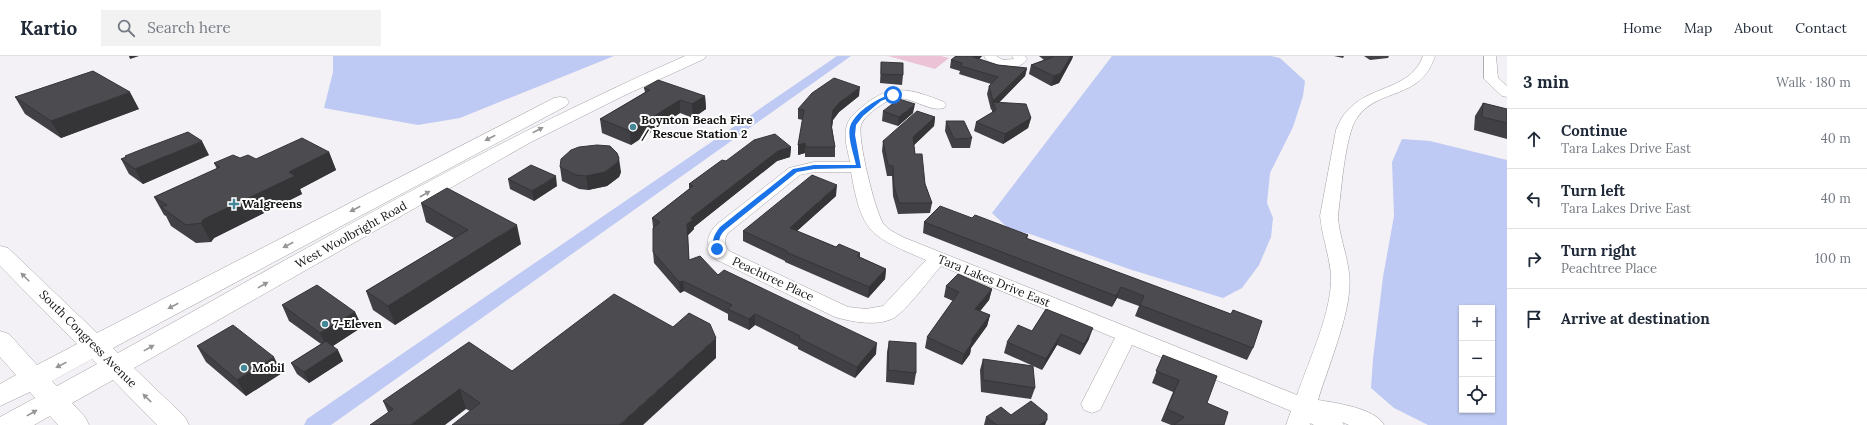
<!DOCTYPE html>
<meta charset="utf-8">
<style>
:root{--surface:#fff;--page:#f2f2f3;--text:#1f2937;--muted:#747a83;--line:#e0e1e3}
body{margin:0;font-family:Lora,serif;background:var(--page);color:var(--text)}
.controls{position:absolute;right:12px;bottom:12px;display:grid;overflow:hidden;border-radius:0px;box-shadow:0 1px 3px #0004}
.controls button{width:36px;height:36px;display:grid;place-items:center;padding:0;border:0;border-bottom:1px solid var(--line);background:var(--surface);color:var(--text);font:20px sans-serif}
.stop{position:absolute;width:12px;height:12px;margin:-9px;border:3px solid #1a73e8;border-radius:50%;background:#fff}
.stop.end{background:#1a73e8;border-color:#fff;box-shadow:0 1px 4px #0008}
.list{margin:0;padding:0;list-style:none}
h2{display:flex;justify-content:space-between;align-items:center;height:52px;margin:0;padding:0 16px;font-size:17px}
h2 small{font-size:13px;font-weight:400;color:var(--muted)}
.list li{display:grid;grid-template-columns:26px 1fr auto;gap:12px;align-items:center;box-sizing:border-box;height:60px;padding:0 16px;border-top:1px solid var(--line)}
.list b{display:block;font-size:15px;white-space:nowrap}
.list p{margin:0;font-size:13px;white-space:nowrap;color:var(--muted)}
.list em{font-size:13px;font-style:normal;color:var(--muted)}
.icon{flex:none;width:22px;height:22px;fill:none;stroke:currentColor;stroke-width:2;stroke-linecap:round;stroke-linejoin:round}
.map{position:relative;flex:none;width:1507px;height:369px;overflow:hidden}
header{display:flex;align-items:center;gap:24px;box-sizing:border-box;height:56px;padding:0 20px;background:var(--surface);border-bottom:1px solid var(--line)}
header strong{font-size:19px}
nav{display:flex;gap:22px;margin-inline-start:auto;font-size:14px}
.search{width:280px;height:36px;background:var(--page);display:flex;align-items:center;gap:10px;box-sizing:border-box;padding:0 14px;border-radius:0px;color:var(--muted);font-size:15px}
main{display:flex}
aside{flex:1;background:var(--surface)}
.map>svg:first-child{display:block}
.green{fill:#ecc2d6}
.water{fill:#becaf3;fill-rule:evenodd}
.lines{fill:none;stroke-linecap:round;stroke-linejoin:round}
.canal{fill:#becaf3;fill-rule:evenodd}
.minor-casing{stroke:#a5a3a6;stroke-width:1}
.major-casing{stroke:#a5a3a6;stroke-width:1}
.minor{fill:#fff;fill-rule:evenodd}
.major{fill:#fff;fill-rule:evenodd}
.wall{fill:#414145}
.shaded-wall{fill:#353538}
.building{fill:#4c4c50;stroke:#353538}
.oneway{fill:#969696}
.route{fill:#1a73e8}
.poi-dot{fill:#448797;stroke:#fff;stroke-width:1.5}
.labels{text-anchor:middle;stroke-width:4;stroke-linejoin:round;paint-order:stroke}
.poi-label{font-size:12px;font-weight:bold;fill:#161516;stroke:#fff;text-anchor:start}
.street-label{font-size:12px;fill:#161516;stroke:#fff}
</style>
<header>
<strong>Kartio</strong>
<div class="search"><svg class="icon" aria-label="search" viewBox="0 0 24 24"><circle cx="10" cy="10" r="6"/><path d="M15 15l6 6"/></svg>Search here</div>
<nav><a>Home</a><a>Map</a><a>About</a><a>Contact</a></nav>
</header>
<main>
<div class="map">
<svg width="1507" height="369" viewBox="0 0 1507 369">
<rect width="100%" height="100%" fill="#f3f1f5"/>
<path class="green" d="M888,0h53l8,2 -14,11z"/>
<path class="water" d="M333,0h281l-154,62 -42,7 -94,-17 9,-36z
M1112,0h159l9,2 25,23 -2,15 -10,31 -23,46 -3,30 6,15 -2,19 -12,28 -17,23 -19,10 -94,-29 -99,-35 -21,-5 -17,-16z
M1402,83l28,2 77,19v265h-79l-34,-17 -23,-20 2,-29 10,-82 11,-61 -2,-54zM1462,252h30v102h-30z"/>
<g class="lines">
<path class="canal" d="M837,0h14l-520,369h-27l3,-6z"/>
<g class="minor-casing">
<path id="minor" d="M984,0h12l7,4 11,-1 -2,-3h13l2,3c-9,14 -35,12 -43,-3z
M1423,0h12c-14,45 -57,31 -78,62 -12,16 -16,75 -19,98 1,20 9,38 11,57 5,34 -21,93 -31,127 18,3 57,8 66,25h-35l-7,-3 2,3h-30l-4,-2v2h-24l5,-14 -159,-66 -32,65 -8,3 -8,-3 -3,-6 34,-66 -174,-72c-13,15 -28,36 -43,49 -15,13 -46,7 -63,2l-120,-58c-9,-13 -10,-21 1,-34l73,-57 25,-6h36c-2,-10 -6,-23 -4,-33 1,-10 9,-16 16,-22 29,-25 49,-18 82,-5l2,3 -2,3c-18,5 -37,-17 -56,-7 -8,4 -24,15 -27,24 -4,13 14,86 22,98 5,7 14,11 22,15l392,157c12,-35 36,-85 34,-121 -2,-20 -9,-38 -11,-58l16,-86c3,-8 8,-17 15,-23 23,-22 60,-18 72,-51zM814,116h37c11,62 19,64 75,88l-43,46 -17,3 -18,-2 -119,-56c-5,-6 -5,-12 -1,-18l72,-58z
M1484,0h12l2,22 9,8v11l-5,-1 -18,-17z"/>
</g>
<g class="major-casing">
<path id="major" d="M685,0h21l-2,3 -81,37 -92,46 -397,226 51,49 4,8h-32l-44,-45 -41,23 13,14 4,8h-31l-8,-9 -16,9h-34v-8l35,-19 -5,-6 -30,14v-22l16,-9 -16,-18v-26l9,3 28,31 40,-21 -77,-78v-20l8,2 89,85 457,-235 6,-1 6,1 3,4 -3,4 -453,242 5,5c187,-103 371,-211 567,-297zM92,303l5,5 -40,22 -5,-5z"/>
</g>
<use href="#minor" class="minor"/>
<use href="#major" class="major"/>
</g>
<path class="wall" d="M956,0h26l-3,3 19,6 29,3 -2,8 -27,27 33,15 -3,10 -25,16 -29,-13 2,-9 16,-9v-4l-1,1 -4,-16 2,-8 2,-2 -32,-10 1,-3 -10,-3 1,-8z
M1039,0h34l-1,3 -13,24 -8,3 -22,-12 2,-9 13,-5z
M1334,0h10l-1,2z
M1364,0h25l-1,2 -18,2z
M881,6l22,13 -1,10 -22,-2z
M644,32l61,8 1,13 -13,9 -13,-5 -49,32 -29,-12 -2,-14 45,-27z
M859,40l-20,16 -6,8 -1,7 3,20v10h-30v-4l-7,2v-10l5,-25 -5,-1v-10z
M15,41l124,12 -78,29 -36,-24z
M1483,47l24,6v30l-33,-9 1,-14z
M883,55l30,2 -15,13 -16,-5z
M935,61l-1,9 -20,19 1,9 17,49 -2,10 -32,1 -5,-18 -1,-20h-5l-5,-25 1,-10z
M946,65l26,17 -2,10h-18l-7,-17z
M791,91l-1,10 -13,4 -83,66v2l-6,6 1,25 187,94 -21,24 -57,-29v-2l-43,-22 -6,5 -21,-10v-6l-44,-23 -4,2 -26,-30 -1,-11v-25l-1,-9 37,-29v-5l37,-23z
M329,96l7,18 -36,19 2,5 -88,44 -3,4 -15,1 -25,-17 -5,-10 -2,-1 -10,-18 63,-28 -3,-6 42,-4z
M209,99l-66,29 -14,-10 -8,-15 5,-2 -1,-1z
M560,111l61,5 -2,5 -12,9 -19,4 -9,-1 -17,-8z
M508,123l49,7 -23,15 -24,-12z
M836,140l-39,35 39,16 24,6v4l26,12 -1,10 -17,19 -83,-36v-1l-42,-20v-10z
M421,147l100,41 -126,81 -22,-15 -7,-19 88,-53 -28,-16z
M972,162l56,17 -1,4 204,75 2,-4 20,38 -6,12 -112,-44 4,-10 -22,-8 -5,9 -189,-74 1,-11z
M946,230l46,3 -3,11 -9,11 10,4 -3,11 -16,22 -1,6 -8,11 -37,-17 2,-11 26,-36 -9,-4z
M282,249l73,7 7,15 -29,19 10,15 -34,22 -12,-9 -6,-11 30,-19 -32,-23z
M1046,253l43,30 -9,16 -23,-10 -15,25 -38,-17 3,-11 25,-11z
M889,285l27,32 -2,12 -28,-3 1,-30z
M197,290l85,27 -36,23 -40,-34z
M1163,299l44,48 17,22h-53l-10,-4 12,-29 -21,-9z
M716,302l-246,53 -4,-2 -78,3 -5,-11 129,-30z
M983,303l52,29 -4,11 -50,-7 -1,-22z
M1011,359l34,10h-61l2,-8z"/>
<path class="shaded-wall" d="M129,0h10l-9,3z
M974,0h8l-10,10 1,-9z
M1071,0h2l-1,3 -13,24 -8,3 3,-10z
M1027,12l-2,8 -30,31 -2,-5 -1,7 -1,1 2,-9z
M860,31l-1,9 -20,16 -6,8 -2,15 2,-25 7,-8z
M130,36l9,17 -78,29 -10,-17z
M705,40l1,13 -13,9 -1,-14z
M680,44v13l-49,32 -1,-14z
M915,48l-2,9 -15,13 1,-9z
M935,61l-1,9 -22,21 1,-10z
M1031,62l-3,10 -25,16 2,-10z
M202,85l7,14 -66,29 -8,-15z
M805,87v10l-7,2v-10z
M791,91l-1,10 -13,4 -83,66v2l-6,6 -1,-11 4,-6 87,-67z
M329,96l7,18 -36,19 2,5 -88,44 -3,4 -10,-19 3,-4 85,-47z
M619,102l2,14 -2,5 -12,9 -19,4 -2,-14z
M556,120l1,10 -23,15 -2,-10z
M837,129l-1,11 -47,42 1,-10z
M517,169l4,19 -126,81 -7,-19z
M886,213l-1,10 -17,19 1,-11z
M683,225l1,10 -4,2 -1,-11z
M1121,231l-4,11 -5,9 4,-11z
M992,233l-3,11 -16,20 2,-11z
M355,256l7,15 -34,22 -8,-16z
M755,258v11l-6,5v-11z
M990,259l-3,11 -16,22 -1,6 -8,11 2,-11 8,-15z
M1093,272l-4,11 -9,16 4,-11z
M1061,278l-4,11 -15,25 4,-11z
M716,282v20l-73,67h-24z
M877,287l-1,11 -21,24 2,-11z
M338,294l5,11 -34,22 -5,-11z
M274,301l8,16 -36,23 -9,-16z
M460,333l6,20 -21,16h-35z
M1047,364l-2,5h-6z"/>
<path class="building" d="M956,0h18l-1,1 25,8 29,3 -34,33 -4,-15 9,-9 -37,-11 1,-3 -11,-3z
M1052,0h19l-10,17 -7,3 -23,-11 22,-8z
M881,6l22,1v12l-22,-1z
M93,15l37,21 -79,29 -36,-24z
M834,22l26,9 -20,15 -7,8 -2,15 4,22h-29l-1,-4 -7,2 6,-35 -6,-1 14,-16z
M658,24l47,16 -13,8 -12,-4 -50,31 -30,-12 50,-29 -6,-2z
M899,43l16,5 -16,13 -16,-6z
M993,46l33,2 5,14 -26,16 -29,-12 20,-12z
M1483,47l24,6v14l-25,-6z
M917,55l18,6 -22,20 2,17h7l3,30 7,19h-33l-5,-17 -1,-20 -5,-1 -5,-24z
M946,65h18l8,17 -18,1z
M188,76l14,9 -67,28 -14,-10 5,-2 -1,-1 15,-6z
M775,78l16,13 -13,4 -87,67 3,1 -7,5 2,36 11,-4 18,19 6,-5 153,73 -20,24 -58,-29 1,-2 -45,-22 -6,5 -21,-10 4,-4 -49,-24 -4,1 -26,-30v-24l7,-6 -8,-4 41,-32 -4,-2 33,-24 4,1 28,-21z
M302,82l27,14 -40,20 6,4 -91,43 -3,4 -15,2 -25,-18 6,-2 -13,-8 66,-30 -6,-4 19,-8 7,3 8,-3 8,4z
M597,89l13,1 7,7 2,5 -2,5 -12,9 -19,4 -10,-1 -16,-8 1,-8 10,-9 8,-3z
M531,109l25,11 -24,15 -24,-12z
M812,119l25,10 -47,43 46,19 3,-3 21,9 -3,3 29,13 -17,18 -83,-35 1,-1 -44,-20z
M447,132l70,37 -129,81 -22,-15 102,-61 -47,-27z
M940,150l32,12 3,-3 53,20 -2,3 205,76 2,-4 29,11 -9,27 -113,-43 4,-9 -23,-9 -5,9 -192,-74z
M958,218l34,15 -17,20 15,6 -18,24v4l-8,11 -37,-17 32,-45 -13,-6z
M317,229l38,27 -35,21 -38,-28z
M614,238l59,33 16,-14 21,11 6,14 -97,87h-167l28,-22 -20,-14 -50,36h-40l23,-16 -10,-8 86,-59 43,29z
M1046,253l47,19 -9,16 -23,-10 -15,25 -39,-17 11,-17 14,6z
M233,269l41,32 -37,23 -40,-34z
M326,285l12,9 -34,22 -13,-9z
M889,285l27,2v30l-28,-3z
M1163,299l54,21 -10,27 21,9 -4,13h-50l10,-8 -17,-8 12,-29 -23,-9z
M983,303l50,7 2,22 -52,-8z
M1031,345l16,13v6l-8,5h-42l-11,-8 15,-10 10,8z"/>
<defs><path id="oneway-solid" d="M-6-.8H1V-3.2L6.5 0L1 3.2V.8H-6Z"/></defs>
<g class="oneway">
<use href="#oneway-solid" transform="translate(538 74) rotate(-28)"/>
<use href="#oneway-solid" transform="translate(490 82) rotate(152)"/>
<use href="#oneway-solid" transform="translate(425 138) rotate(-30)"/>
<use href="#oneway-solid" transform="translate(355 153) rotate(152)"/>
<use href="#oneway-solid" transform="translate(288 189) rotate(152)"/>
<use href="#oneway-solid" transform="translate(25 221) rotate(-135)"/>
<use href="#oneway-solid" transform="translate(263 229) rotate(-29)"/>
<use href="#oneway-solid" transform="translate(173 250) rotate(152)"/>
<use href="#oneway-solid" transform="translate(149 292) rotate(-29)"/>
<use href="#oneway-solid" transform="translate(61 309) rotate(153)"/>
<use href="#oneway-solid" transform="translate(147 342) rotate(-136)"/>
<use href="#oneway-solid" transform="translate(32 357) rotate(-29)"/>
</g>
<path class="route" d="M891,38l4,1 -14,6 -18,15 -7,9 -1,10 6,33 -47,1 -17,3 -72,58c-6,6 -7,11 -5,19l-5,1c-4,-10 -1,-15 5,-23l73,-58 21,-4h42c-2,-11 -10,-30 -5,-41 7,-14 26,-25 40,-30z"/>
<g class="poi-dot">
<circle cx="633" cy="71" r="4"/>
<path d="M232 142h4v4h4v4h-4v4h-4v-4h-4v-4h4z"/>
<circle cx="325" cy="268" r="4"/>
<circle cx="244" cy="312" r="4"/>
</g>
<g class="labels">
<g class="poi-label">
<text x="641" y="68">Boynton Beach Fire<tspan x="641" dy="14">/ Rescue Station 2</tspan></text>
<text x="242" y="152">Walgreens</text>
<text x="333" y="272">7-Eleven</text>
<text x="252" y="316">Mobil</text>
</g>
<g class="street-label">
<text transform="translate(351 179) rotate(-29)" y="4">West Woolbright Road</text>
<text transform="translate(773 223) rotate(25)" y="4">Peachtree Place</text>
<text transform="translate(994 225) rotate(22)" y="4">Tara Lakes Drive East</text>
<text transform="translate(88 283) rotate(45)" y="4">South Congress Avenue</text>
</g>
</g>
</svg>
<div class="controls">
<button>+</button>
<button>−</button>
<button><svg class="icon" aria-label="locate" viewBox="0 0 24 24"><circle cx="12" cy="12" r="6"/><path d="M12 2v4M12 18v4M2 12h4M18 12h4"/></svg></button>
</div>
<div class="stop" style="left:893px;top:39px"></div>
<div class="stop end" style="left:717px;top:193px"></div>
</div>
<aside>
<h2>3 min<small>Walk · 180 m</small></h2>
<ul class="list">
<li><svg class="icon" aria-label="ahead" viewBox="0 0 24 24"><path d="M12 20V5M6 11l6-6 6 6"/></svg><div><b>Continue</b><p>Tara Lakes Drive East</p></div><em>40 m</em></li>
<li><svg class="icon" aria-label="left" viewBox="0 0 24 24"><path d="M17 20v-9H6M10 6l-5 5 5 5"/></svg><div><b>Turn left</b><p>Tara Lakes Drive East</p></div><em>40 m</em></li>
<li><svg class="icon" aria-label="right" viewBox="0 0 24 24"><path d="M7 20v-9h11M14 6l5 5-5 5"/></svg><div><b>Turn right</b><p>Peachtree Place</p></div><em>100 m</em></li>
<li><svg class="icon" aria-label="arrive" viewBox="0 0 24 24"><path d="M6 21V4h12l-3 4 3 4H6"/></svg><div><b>Arrive at destination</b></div></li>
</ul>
</aside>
</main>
